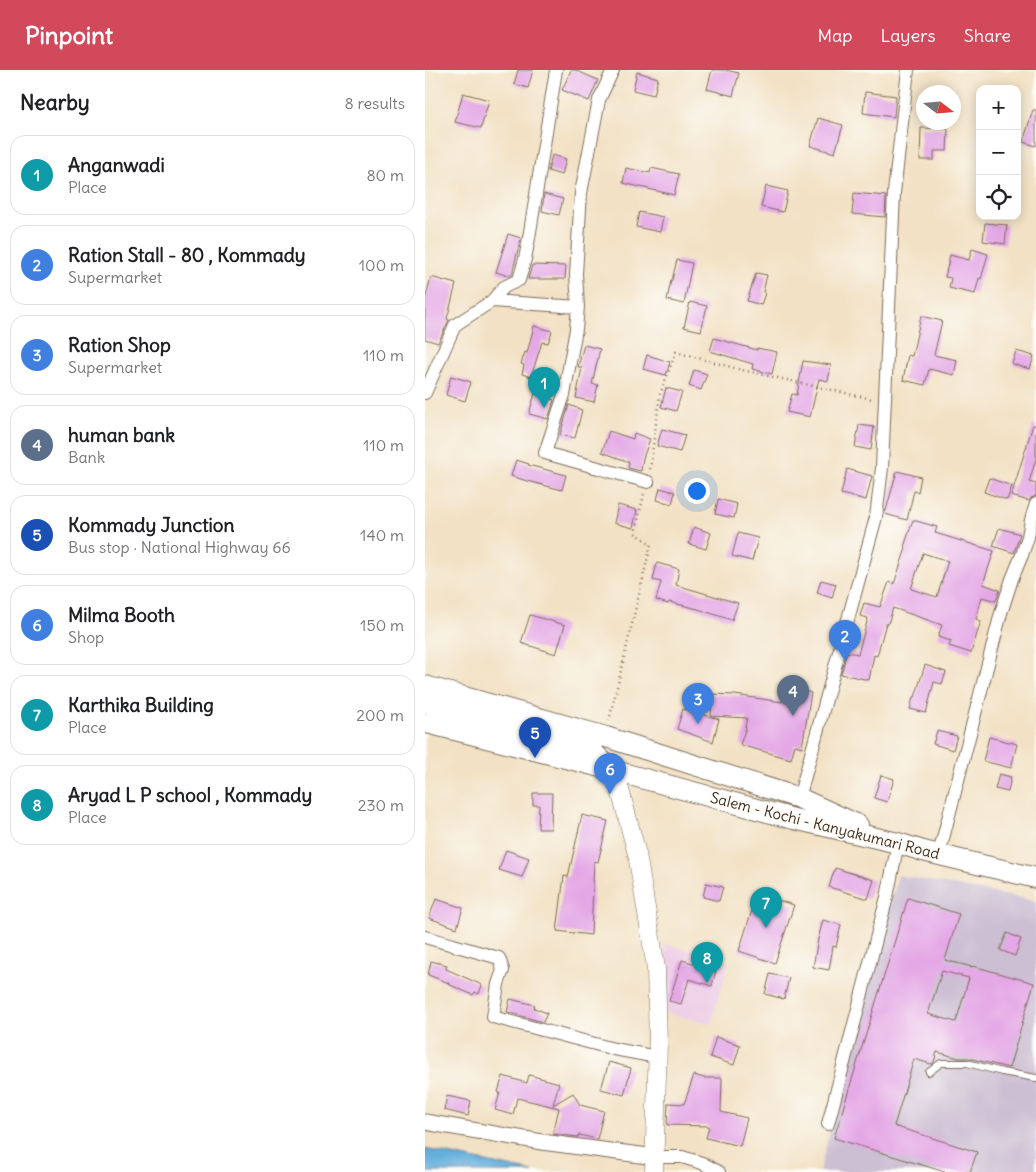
<!DOCTYPE html>
<meta charset="utf-8">
<style>
:root{--surface:#fff;--page:#f6f6f6;--text:#202124;--muted:#757577;--line:#e0e0e0;--accent:#d1495b}
body{margin:0;font-family:Delius,sans-serif;background:var(--page);color:var(--text)}
.controls{position:absolute;right:15px;top:15px;display:grid;overflow:hidden;border-radius:10px;box-shadow:0 2px 12px #0003}
.controls button{width:45px;height:45px;display:grid;place-items:center;padding:0;border:0;border-bottom:1px solid var(--line);background:var(--surface);color:var(--text);font:25px sans-serif}
.compass{position:absolute;left:491px;top:15px;width:45px;height:45px;border-radius:50%;background:var(--surface);box-shadow:0 2px 12px #0003;rotate:106deg}
.you{position:absolute;left:271px;top:420px;width:18px;height:18px;margin:-12px;border:4px solid #fff;border-radius:50%;background:#1a73e8;box-shadow:0 0 0 8px #1a73e833}
.badge{display:grid;place-items:center;width:32px;height:32px;border-radius:50%;background:var(--accent);color:#fff;font-size:16px;font-weight:700}
.pin{position:absolute;translate:-50% -41px;filter:drop-shadow(0 1px 2px #0008)}
.pin::after{content:'';position:absolute;top:26px;width:18px;height:15px;background:inherit;clip-path:polygon(0 0,100% 0,50% 100%)}
.list{margin:0;padding:0;list-style:none}
h2{display:flex;justify-content:space-between;align-items:center;height:65px;margin:0;padding:0 20px;font-size:21px}
h2 small{font-size:16px;font-weight:400;color:var(--muted)}
.list li{display:grid;grid-template-columns:32px 1fr auto;gap:15px;align-items:center;box-sizing:border-box;height:80px;margin:0 10px 10px;padding:0 10px;border:1px solid var(--line);border-radius:15px}
.list b{display:block;font-size:19px;white-space:nowrap}
.list p{margin:0;font-size:16px;white-space:nowrap;color:var(--muted)}
.list em{font-size:16px;font-style:normal;color:var(--muted)}
.icon{flex:none;width:28px;height:28px;fill:none;stroke:currentColor;stroke-width:2;stroke-linecap:round;stroke-linejoin:round}
.map{position:relative;flex:none;width:611px;height:1102px;overflow:hidden}
header{display:flex;align-items:center;gap:30px;box-sizing:border-box;height:70px;padding:0 25px;background:var(--accent);color:#fff}
header strong{font-size:24px}
nav{display:flex;gap:28px;margin-inline-start:auto;font-size:18px}
main{display:flex}
aside{flex:1;background:var(--surface)}
.map>svg:first-child{display:block}
.built{fill:#eed0e7}
.industrial{fill:#ccbed3}
.water{fill:#63aedb;stroke:#4f6c7c}
.building{fill:#e4a8e6;fill-rule:evenodd}
.lines{fill:none;stroke-linecap:round;stroke-linejoin:round}
.service-casing{stroke:#7b6a58;stroke-width:8}
.minor-casing{stroke:#7b6a58;stroke-width:14}
.tertiary-casing{stroke:#7b6a58;stroke-width:17}
.secondary-casing{stroke:#7b6a58;stroke-width:19}
.primary-casing{stroke:#7b6a58;stroke-width:21}
.trunk-casing{stroke:#7b6a58;stroke-width:22}
.path{stroke:#7b6a58;stroke-width:2.5;stroke-dasharray:1 4;stroke-linecap:butt}
.service{stroke:#fff;stroke-width:6}
.minor{stroke:#fff;stroke-width:12}
.tertiary{stroke:#fff;stroke-width:15}
.secondary{stroke:#fff;stroke-width:18}
.primary{stroke:#fff;stroke-width:19}
.trunk{stroke:#fff;stroke-width:20}
.labels{text-anchor:middle;stroke-width:4;stroke-linejoin:round;paint-order:stroke}
.street-label{font-size:15px;fill:#3b2a1e;stroke:#fdfcf7}
</style>
<header>
<strong>Pinpoint</strong>
<nav><a>Map</a><a>Layers</a><a>Share</a></nav>
</header>
<main>
<aside>
<h2>Nearby<small>8 results</small></h2>
<ul class="list">
<li><span class="badge" style="background:#0f9aa8">1</span><div><b>Anganwadi</b><p>Place</p></div><em>80 m</em></li>
<li><span class="badge" style="background:#3f7fe0">2</span><div><b>Ration Stall - 80 , Kommady</b><p>Supermarket</p></div><em>100 m</em></li>
<li><span class="badge" style="background:#3f7fe0">3</span><div><b>Ration Shop</b><p>Supermarket</p></div><em>110 m</em></li>
<li><span class="badge" style="background:#5c6f8a">4</span><div><b>human bank</b><p>Bank</p></div><em>110 m</em></li>
<li><span class="badge" style="background:#1a4fb4">5</span><div><b>Kommady Junction</b><p>Bus stop · National Highway 66</p></div><em>140 m</em></li>
<li><span class="badge" style="background:#3f7fe0">6</span><div><b>Milma Booth</b><p>Shop</p></div><em>150 m</em></li>
<li><span class="badge" style="background:#0f9aa8">7</span><div><b>Karthika Building</b><p>Place</p></div><em>200 m</em></li>
<li><span class="badge" style="background:#0f9aa8">8</span><div><b>Aryad L P school , Kommady</b><p>Place</p></div><em>230 m</em></li>
</ul>
</aside>
<div class="map">
<svg width="611" height="1102" viewBox="0 0 611 1102">
<rect width="100%" height="100%" fill="#fdfcf7"/>
<filter id="ink" filterUnits="userSpaceOnUse"><feTurbulence type="fractalNoise" baseFrequency=".02" numOctaves="2"/><feDisplacementMap in="SourceGraphic" scale="10" xChannelSelector="R" yChannelSelector="G"/><feConvolveMatrix kernelMatrix="1 2 1 2 8 2 1 2 1" color-interpolation-filters="sRGB"/></filter>
<filter id="wash" filterUnits="userSpaceOnUse"><feTurbulence type="fractalNoise" baseFrequency=".0096" numOctaves="4" result="noise"/><feDisplacementMap in="SourceGraphic" scale="20" xChannelSelector="R" yChannelSelector="G"/><feGaussianBlur stdDeviation="1.12" result="paint"/><feColorMatrix in="noise" values="0 0 0 0 0 0 0 0 0 0 0 0 0 0 0 0 0 1.4 0 .05"/><feComposite in="paint" operator="in"/></filter>
<g filter="url(#wash)">
<rect width="100%" height="100%" fill="#f2e1c4"/>
<path class="built" d="M240,873l64,19 -18,62 -48,-12z"/>
<path class="industrial" d="M473,805l138,26v271h-217z"/>
<path class="water" d="M0,1079l108,23h-108z"/>
<g id="blocks">
<path class="building" d="M93,0h15l-5,18 -14,-4z
M146,0h4l23,10 -9,21 -27,-11z
M287,0h13l14,3 -6,23 -26,-7z
M212,2l21,6 -4,17 -21,-5z
M440,22l31,4 -2,21 -31,-4z
M38,23l26,7 -8,28 -26,-6z
M608,40h3v36l-13,-4z
M393,48l25,7 -8,28 -25,-7z
M496,58l27,1 -1,22h-13v9h-14z
M127,85l14,4 -4,16 -14,-4z
M201,98l24,5 1,-5 28,6 -5,21 -51,-12z
M341,116l22,5 -5,21 -22,-5z
M429,123l32,3 -1,21 -33,-3z
M119,124l19,5 -4,16 -17,-4z
M214,142l24,5 -3,15 -24,-5z
M560,153l22,2 -2,19 -22,-3z
M83,164l13,4 -9,36 -3,2 -13,-4z
M547,179l16,5 -7,25 -2,-1 -4,16 -26,-6 2,-10 -6,-1 5,-22 19,5z
M252,190l15,3 -8,41 -17,-4 4,-20h1z
M107,195l34,1 -1,13h-37z
M331,203l11,2 -4,17 2,1 -4,12 -14,-4z
M6,207l25,7 -9,35 2,1 -11,23 -13,-4v-39z
M265,232l17,4 -6,25 -17,-4z
M496,246l21,5 -8,34 23,5 -3,15 -25,-6 -4,16 -22,-5 5,-25 4,1z
M109,256l18,5 -4,12 -6,-1 -11,35 -9,-3 2,-9 -3,-1 4,-12 2,1z
M289,268l43,12v-2l20,4 -5,22 -20,-5 1,-5 -43,-13z
M159,275l16,4 -8,35 6,1 -4,17 -18,-4 6,-30 -4,-1z
M591,281l18,5 -4,13 -18,-5z
M222,285l23,7 -4,13 -23,-6z
M378,291l28,4 -3,16 -9,-2 -9,38 -23,-5 5,-18 5,1z
M269,300l13,4 -6,16 -12,-4z
M26,306l20,6 -6,19 -19,-6z
M241,318l16,4 -6,19 -15,-4z
M110,323l19,7 -6,19 -19,-5z
M144,335l13,5 -7,28 -15,-3z
M434,355l15,2 -3,23 -16,-3z
M608,355h3v34l-7,23 7,2v12l-5,2 -2,3 -18,-5z
M237,359l23,6 -5,17 -23,-6z
M184,361l24,8 1,-6 16,6 -7,19 -2,13 -13,-3 1,-6 -27,-10z
M91,390l13,4 -1,1 38,10 -4,15 -35,-9 -16,-5z
M422,399l25,7 -6,24 -25,-6z
M472,401l24,6 -3,15 -4,-1 -7,29 -22,-6z
M564,408l23,8 -5,14 -23,-8z
M235,418l15,4 -3,12 -15,-4z
M293,429l19,5 -3,14 -19,-4z
M193,435l19,5 -4,18 -19,-5z
M488,450l24,7 -2,6 59,18 -11,33 17,6 -4,11 -14,-4 -6,22 5,2 -10,32 -22,-7 2,-5 -13,-4 4,-12 -49,-17 -5,16 -2,-1 -9,33 -3,-1 -5,25 -28,-6 6,-22 11,2 10,-36 -8,-2 4,-13 16,4 9,-25 5,2 12,-36 -2,-1zM498,483l25,8 -11,36 -26,-8z
M269,457l17,6 -5,16 -17,-5z
M574,458l21,6 -6,19 -21,-7z
M313,463l20,5 -6,23 -20,-5z
M232,493l22,6 -3,16 62,18 -6,17 -34,-11 -29,-7 -1,2 -12,-4 5,-18 -8,-2z
M396,510l15,4 -4,14 -15,-5z
M105,545l35,10 -9,29 -35,-11z
M500,595l21,7 -4,12 -8,-2 -8,31 -16,-4 3,-12h2z
M361,614l25,9 -9,54 -7,-2 -4,14 -51,-14 6,-18h-1l2,-9 -36,-2 1,-22 23,1 47,7z
M258,639l36,10 -6,23 -36,-13z
M512,661l20,5 -4,14 -20,-6z
M564,667l28,7 -6,24 -28,-7z
M574,704l12,3 -3,15 -13,-3z
M456,705l13,4 -7,23 -13,-4z
M108,723h19l-1,36h-13l1,-24h-6z
M157,745l26,6 -10,41 -4,-1 -3,74 -34,-4 7,-55 4,1z
M81,780l23,8 -7,19 -23,-7z
M410,798l39,12 -6,19 -39,-12z
M281,813l17,4 -4,14 -16,-4z
M332,824l37,11 -19,58 -36,-12z
M483,828l51,16 -14,46 27,7 1,-1 61,17 -25,85 -41,-10h-9l-22,-6 -3,10 -3,2 -17,-5 -20,67 83,26 -7,20h-25l-111,-34zM517,901l27,7 -13,44 -28,-8z
M11,829l27,9 -6,20 -28,-10z
M398,850l18,5 -5,22 -3,-1 -4,24 -16,-3 5,-28z
M582,863l14,6 -6,17 -15,-6z
M257,890l34,10 -4,16 -23,-7 -8,25 -12,-3z
M6,891l16,4 -1,4 36,16 -3,9 -4,-2 -2,3 -25,-11 1,-1 -21,-8z
M345,904l19,4 -5,21 -19,-5z
M85,929l25,6 -1,3 13,5 -4,9 -36,-10z
M291,967l24,8 -6,20 -24,-8z
M184,992l22,6 -7,27 -23,-6z
M104,1005l30,8 -6,22 20,-12 7,12 24,6 -7,28 -18,-4 -1,2 -25,-3 6,-26 -42,-10 -4,17 -18,-5 5,-17 -2,-1 5,-16 24,7z
M269,1005l10,3h18l-1,34 26,6 -7,28 -34,-8 3,-12 -42,-1 1,-22 16,1z
M22,1026l24,5 -3,15 -24,-6z"/>
</g>
</g>
<g filter="url(#ink)">
<use href="#blocks" fill-opacity="0" stroke="#7b6a58" stroke-width="1"/>
<g class="lines">
<g class="service-casing">
<path id="service" d="M504,1002l12,-9h26l35,9 34,6"/>
</g>
<g class="minor-casing">
<path id="minor" d="M67,231l86,6 -2,-33 5,-81 18,-93 14,-30
M153,237l-2,22 -12,66 -19,58 103,29
M0,323l30,-68 37,-24 12,-14 15,-7 6,-21 4,-21 27,-168
M374,728l77,-281 6,-49 12,-275 14,-123
M514,784l62,-241 11,-34 10,-24 6,-18 3,-17 5,-16
M0,867l74,21 4,12 -5,14 -5,33 121,32 43,8
M403,1054l59,-227 11,-54
M230,1087h27l20,6 17,9"/>
</g>
<g class="tertiary-casing">
<path id="tertiary" d="M0,1052l117,20 113,15"/>
</g>
<g class="secondary-casing">
<path id="secondary" d="M190,701l22,83 19,114 2,76 -4,128"/>
</g>
<g class="primary-casing">
<path id="primary" d="M0,653l190,48"/>
</g>
<g class="trunk-casing">
<path id="trunk" d="M0,616l181,51 193,61 59,27
M0,633l167,48 9,9 14,11 179,48 104,24 25,8 113,27"/>
</g>
<path class="path" d="M225,399l10,-75 16,-42 66,18 130,29
M184,651l42,-177 -16,-11 9,-39"/>
<use href="#service" class="service"/>
<use href="#minor" class="minor"/>
<use href="#tertiary" class="tertiary"/>
<use href="#secondary" class="secondary"/>
<use href="#primary" class="primary"/>
<use href="#trunk" class="trunk"/>
</g>
</g>
<g class="labels">
<g class="street-label">
<text transform="translate(400 756) rotate(14)" y="5">Salem - Kochi - Kanyakumari Road</text>
</g>
</g>
</svg>
<div class="controls">
<button>+</button>
<button>−</button>
<button><svg class="icon" aria-label="locate" viewBox="0 0 24 24"><circle cx="12" cy="12" r="6"/><path d="M12 2v4M12 18v4M2 12h4M18 12h4"/></svg></button>
</div>
<svg class="compass" viewBox="-18 -18 36 36"><path d="M0-13l5 13h-10z" fill="#e53935"/><path d="M0 13l5-13h-10z" fill="#757577"/></svg>
<div class="you"></div>
<div class="pin badge" style="left:119px;top:338px;background:#0f9aa8">1</div>
<div class="pin badge" style="left:420px;top:591px;background:#3f7fe0">2</div>
<div class="pin badge" style="left:273px;top:654px;background:#3f7fe0">3</div>
<div class="pin badge" style="left:368px;top:646px;background:#5c6f8a">4</div>
<div class="pin badge" style="left:110px;top:688px;background:#1a4fb4">5</div>
<div class="pin badge" style="left:185px;top:724px;background:#3f7fe0">6</div>
<div class="pin badge" style="left:341px;top:858px;background:#0f9aa8">7</div>
<div class="pin badge" style="left:282px;top:913px;background:#0f9aa8">8</div>
</div>
</main>
